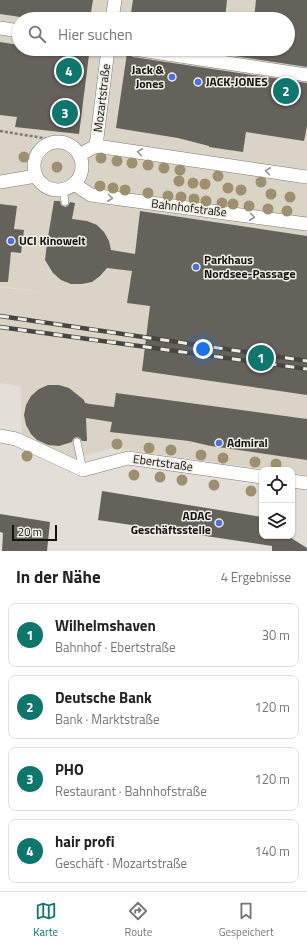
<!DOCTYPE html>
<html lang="de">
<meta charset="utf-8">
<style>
:root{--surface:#fff;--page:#f6f6f6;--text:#222;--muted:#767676;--line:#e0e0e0;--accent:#0f766e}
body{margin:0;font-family:"Titillium Web",sans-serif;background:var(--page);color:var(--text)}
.controls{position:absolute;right:12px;bottom:12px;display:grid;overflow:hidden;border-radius:8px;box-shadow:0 1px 3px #0004}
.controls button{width:36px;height:36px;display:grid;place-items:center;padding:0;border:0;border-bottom:1px solid var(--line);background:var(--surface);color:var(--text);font:20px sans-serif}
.scale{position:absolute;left:12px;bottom:10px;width:45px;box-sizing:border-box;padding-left:4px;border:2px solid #141310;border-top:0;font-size:11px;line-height:14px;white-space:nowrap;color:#141310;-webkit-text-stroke:3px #f0ede6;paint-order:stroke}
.you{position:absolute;left:203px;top:349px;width:14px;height:14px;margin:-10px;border:3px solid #fff;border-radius:50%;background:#1a73e8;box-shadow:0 0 0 6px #1a73e833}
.badge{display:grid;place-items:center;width:26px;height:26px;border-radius:50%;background:var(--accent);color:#fff;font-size:13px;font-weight:700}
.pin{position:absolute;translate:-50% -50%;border:2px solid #fff;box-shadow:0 1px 4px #0006}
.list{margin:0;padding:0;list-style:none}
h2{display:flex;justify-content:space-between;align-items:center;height:52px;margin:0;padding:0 16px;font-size:17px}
h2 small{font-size:13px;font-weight:400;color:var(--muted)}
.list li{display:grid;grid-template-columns:26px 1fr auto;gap:12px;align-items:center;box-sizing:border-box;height:64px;margin:0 8px 8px;padding:0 8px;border:1px solid var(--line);border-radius:8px}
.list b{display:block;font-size:15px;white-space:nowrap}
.list p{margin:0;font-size:13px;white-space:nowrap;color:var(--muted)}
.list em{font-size:13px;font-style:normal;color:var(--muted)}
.icon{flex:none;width:22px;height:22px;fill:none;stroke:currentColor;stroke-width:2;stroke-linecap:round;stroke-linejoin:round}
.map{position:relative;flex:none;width:307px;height:551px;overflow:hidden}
.search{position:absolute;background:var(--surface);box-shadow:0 1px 3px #0004;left:12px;right:12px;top:12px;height:44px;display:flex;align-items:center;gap:10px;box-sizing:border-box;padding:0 14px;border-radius:22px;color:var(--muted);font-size:15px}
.sheet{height:340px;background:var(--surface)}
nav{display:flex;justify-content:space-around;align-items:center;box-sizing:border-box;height:56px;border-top:1px solid var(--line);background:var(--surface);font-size:11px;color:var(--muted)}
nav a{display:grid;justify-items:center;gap:2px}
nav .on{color:var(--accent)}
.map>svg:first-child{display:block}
.built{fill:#dad4c6;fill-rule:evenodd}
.building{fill:#65625c}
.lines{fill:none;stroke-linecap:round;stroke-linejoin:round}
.lane-casing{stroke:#7c7973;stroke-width:8}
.street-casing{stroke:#7c7973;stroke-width:14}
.path{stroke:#7e7b76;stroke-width:2.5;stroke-dasharray:3 2;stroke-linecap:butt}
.lane{stroke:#fff;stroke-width:7}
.street{stroke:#fff;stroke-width:13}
.rail-casing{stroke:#484642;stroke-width:4.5}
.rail{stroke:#f0ede6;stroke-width:3;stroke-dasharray:9;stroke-linecap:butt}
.tree{fill:#9e906e}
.oneway{stroke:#959593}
.poi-dot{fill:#4770e2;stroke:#f0ede6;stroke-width:1.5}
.labels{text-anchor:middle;stroke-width:3;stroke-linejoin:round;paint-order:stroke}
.poi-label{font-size:12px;font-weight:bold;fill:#141310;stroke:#f0ede6;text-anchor:start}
.street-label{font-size:12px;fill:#141310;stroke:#f0ede6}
</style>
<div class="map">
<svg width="307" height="551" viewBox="0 0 307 551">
<rect width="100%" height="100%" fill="#e3dfd8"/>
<path class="built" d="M0,0h307v475l-15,-2v-3h-21l-157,-22 -45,12 -47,-25 -1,-49 -21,-3v-96l56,7 -56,-8zM19,19h269v30h-269z"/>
<path class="building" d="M0,0h93l-3,19h-56l-34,-5z
M133,0h94l-2,19h-95z
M256,0h51v67l-119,-18h100v-30h-34z
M0,42l19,3v4h34l36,6 -10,79 -64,-7 2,-10 -17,-2z
M127,53l6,4 174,26v43l-3,15 -58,-9 -3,20 -34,-5v-1l-31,-8 -62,-10z
M54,201h6l1,4 4,2 3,-1 2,-4 5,1 -3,16 15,2 10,4 7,7 5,9 2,9 24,4 5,-43 167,25v159l-165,-24 8,-65 -23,-3 5,-32 -25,-3 -7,8 -8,6 -10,2h-11l-10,-4 -8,-7 -8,-13 2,-17z
M0,204l17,2 -3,23 10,1 -3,23 -10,-1 -3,30h-8z
M48,385h11l10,3 15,12 1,3 5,1 24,3 2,-14 191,26v41l-96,-14 -22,-5 -79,-9 2,-10 -26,-4 1,23h-5l-2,-3 -4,-1 -3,2 -1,3 -13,4 -11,-1 -11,-5 -6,-6 -5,-9 -2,-10 2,-10 5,-9 8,-7z
M102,491l160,26v19h26l19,12v3h-35v-5l-174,-26z
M0,514l50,8 -3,29h-45l1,-18 -3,-1z"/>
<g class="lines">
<g class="lane-casing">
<path id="lane" d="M63,189l2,13
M77,442l6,28"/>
</g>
<g class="street-casing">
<path id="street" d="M112,19l3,-19
M0,28l19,3
M134,49l173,26
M34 166a24 24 0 1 1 48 0a24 24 0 1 1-48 0Z
M96,146l12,-97
M79,155l17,-9 211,31
M0,182l36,-6
M74,184l17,11 216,29
M0,436l16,3 67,31 45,-12 134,19
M292,481l15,2"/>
</g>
<path class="path" d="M0,131l74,12"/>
<use href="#lane" class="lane"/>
<use href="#street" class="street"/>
<g class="rail-casing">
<path id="rail" d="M0,316l307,45
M0,327l307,42"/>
</g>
<use href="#rail" class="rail"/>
</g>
<g class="tree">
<circle cx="24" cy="157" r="5.5"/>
<circle cx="101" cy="158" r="5.5"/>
<circle cx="117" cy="161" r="5.5"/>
<circle cx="132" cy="163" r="5.5"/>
<circle cx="148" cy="165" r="5.5"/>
<circle cx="57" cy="167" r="5.5"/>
<circle cx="164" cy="168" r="5.5"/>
<circle cx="180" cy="170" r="5.5"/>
<circle cx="218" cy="176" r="5.5"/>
<circle cx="179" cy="181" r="5.5"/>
<circle cx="261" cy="182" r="5.5"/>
<circle cx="193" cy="183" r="5.5"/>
<circle cx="205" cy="184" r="5.5"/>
<circle cx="100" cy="186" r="5.5"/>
<circle cx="113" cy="188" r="5.5"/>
<circle cx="228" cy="188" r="5.5"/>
<circle cx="125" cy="190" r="5.5"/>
<circle cx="241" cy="190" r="5.5"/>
<circle cx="148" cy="193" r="5.5"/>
<circle cx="271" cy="194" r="5.5"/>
<circle cx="168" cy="196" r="5.5"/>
<circle cx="181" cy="197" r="5.5"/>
<circle cx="290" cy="197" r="5.5"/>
<circle cx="194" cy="199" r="5.5"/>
<circle cx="206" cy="201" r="5.5"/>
<circle cx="222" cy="203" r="5.5"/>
<circle cx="233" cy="204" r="5.5"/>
<circle cx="249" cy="206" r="5.5"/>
<circle cx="268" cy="209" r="5.5"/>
<circle cx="287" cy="211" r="5.5"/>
<circle cx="117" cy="444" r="5.5"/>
<circle cx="149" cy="448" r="5.5"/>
<circle cx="171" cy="450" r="5.5"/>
<circle cx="201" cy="455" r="5.5"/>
<circle cx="27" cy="456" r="5.5"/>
<circle cx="223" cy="458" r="5.5"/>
<circle cx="255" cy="462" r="5.5"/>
<circle cx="276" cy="464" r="5.5"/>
<circle cx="134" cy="475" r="5.5"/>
<circle cx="160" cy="477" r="5.5"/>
<circle cx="182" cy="480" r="5.5"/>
<circle cx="214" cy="485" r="5.5"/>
<circle cx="251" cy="491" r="5.5"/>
</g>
<defs><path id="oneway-chevron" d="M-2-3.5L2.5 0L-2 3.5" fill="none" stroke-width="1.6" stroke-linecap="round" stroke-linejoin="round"/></defs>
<g class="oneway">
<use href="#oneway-chevron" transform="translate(140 152) rotate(-172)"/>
<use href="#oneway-chevron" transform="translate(268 171) rotate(-172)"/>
<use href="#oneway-chevron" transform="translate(110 198) rotate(7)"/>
<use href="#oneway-chevron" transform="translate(252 217) rotate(7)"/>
</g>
<g class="poi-dot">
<circle cx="172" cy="77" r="4"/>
<circle cx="198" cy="82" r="4"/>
<circle cx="11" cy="241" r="4"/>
<circle cx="196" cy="267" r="4"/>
<circle cx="219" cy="443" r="4"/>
<circle cx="219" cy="523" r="4"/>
</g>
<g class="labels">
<g class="poi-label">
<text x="164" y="74" text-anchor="end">Jack &amp;<tspan x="164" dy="14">Jones</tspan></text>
<text x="206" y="86">JACK-JONES</text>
<text x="19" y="245">UCI Kinowelt</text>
<text x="204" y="264">Parkhaus<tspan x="204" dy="14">Nordsee-Passage</tspan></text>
<text x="227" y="447">Admiral</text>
<text x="211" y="520" text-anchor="end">ADAC<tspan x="211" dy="14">Geschäftsstelle</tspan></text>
</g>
<g class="street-label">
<text transform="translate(102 98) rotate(-83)" y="4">Mozartstraße</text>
<text transform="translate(189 208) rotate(7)" y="4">Bahnhofstraße</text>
<text transform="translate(163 463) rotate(8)" y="4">Ebertstraße</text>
</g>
</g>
</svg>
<div class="controls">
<button><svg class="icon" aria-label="locate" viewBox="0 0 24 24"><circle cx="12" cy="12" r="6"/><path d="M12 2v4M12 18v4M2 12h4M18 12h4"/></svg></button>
<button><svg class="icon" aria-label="layers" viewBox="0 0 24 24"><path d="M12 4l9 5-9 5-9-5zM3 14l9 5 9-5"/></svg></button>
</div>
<div class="scale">20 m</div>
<div class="you"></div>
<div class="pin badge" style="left:261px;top:358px">1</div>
<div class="pin badge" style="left:286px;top:91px">2</div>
<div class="pin badge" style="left:65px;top:113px">3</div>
<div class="pin badge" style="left:69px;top:71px">4</div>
<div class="search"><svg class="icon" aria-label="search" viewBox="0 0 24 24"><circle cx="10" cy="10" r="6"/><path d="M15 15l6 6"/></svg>Hier suchen</div>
</div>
<section class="sheet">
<h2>In der Nähe<small>4 Ergebnisse</small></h2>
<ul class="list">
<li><span class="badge">1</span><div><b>Wilhelmshaven</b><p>Bahnhof · Ebertstraße</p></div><em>30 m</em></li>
<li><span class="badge">2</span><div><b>Deutsche Bank</b><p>Bank · Marktstraße</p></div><em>120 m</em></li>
<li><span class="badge">3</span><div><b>PHO</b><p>Restaurant · Bahnhofstraße</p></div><em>120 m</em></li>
<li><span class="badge">4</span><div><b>hair profi</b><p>Geschäft · Mozartstraße</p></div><em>140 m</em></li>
</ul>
</section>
<nav>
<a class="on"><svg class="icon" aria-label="map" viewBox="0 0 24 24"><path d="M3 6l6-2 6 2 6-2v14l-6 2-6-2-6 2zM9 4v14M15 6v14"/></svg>Karte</a>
<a><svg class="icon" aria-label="directions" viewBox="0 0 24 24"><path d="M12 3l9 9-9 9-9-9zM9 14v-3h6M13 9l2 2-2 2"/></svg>Route</a>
<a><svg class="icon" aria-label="saved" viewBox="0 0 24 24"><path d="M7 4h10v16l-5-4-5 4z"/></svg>Gespeichert</a>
</nav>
